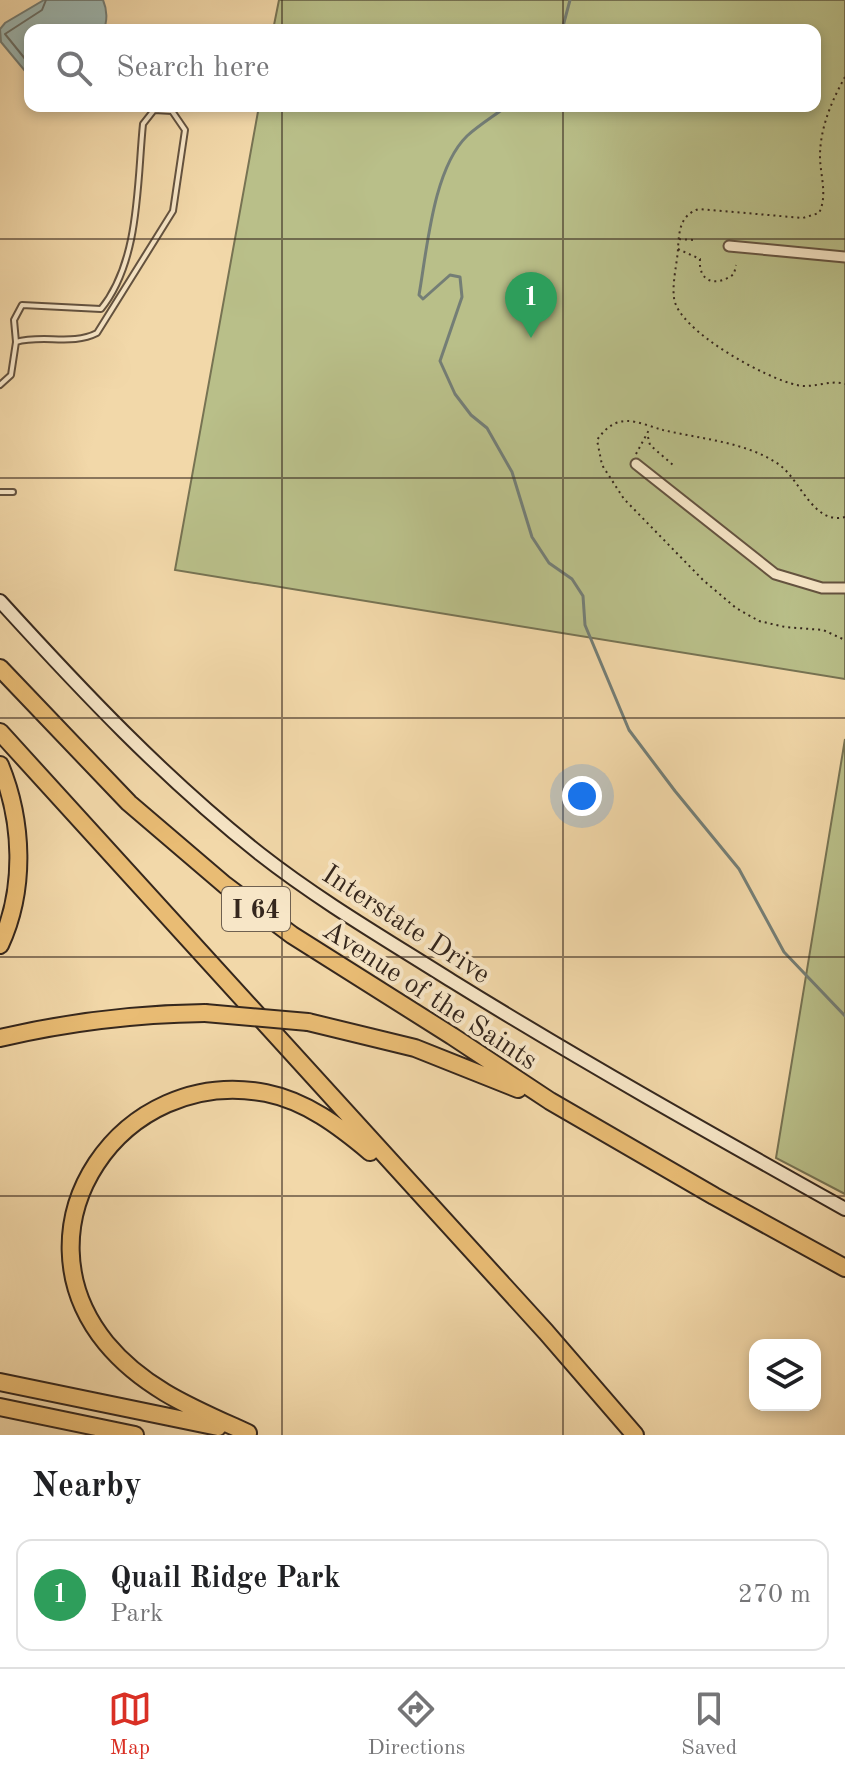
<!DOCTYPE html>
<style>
:root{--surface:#fff;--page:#f6f6f6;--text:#202124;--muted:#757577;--line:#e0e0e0;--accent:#d93025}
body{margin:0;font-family:"Old Standard TT",serif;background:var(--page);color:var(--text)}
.controls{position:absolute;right:24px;bottom:24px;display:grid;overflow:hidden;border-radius:16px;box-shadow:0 4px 12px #0003}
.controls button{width:72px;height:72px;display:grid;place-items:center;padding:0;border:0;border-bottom:2px solid var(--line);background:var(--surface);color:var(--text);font:40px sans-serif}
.you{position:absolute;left:582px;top:796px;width:28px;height:28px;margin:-20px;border:6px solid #fff;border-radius:50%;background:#1a73e8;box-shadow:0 0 0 12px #1a73e833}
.badge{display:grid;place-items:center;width:52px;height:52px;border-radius:50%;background:var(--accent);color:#fff;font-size:26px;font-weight:700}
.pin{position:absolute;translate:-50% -66px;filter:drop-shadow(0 2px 4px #0008)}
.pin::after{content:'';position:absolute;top:42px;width:28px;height:24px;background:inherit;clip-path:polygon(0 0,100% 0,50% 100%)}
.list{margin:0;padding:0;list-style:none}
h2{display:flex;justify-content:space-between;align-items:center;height:104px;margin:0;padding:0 32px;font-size:34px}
h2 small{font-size:26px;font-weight:400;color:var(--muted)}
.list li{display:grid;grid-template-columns:52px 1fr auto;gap:24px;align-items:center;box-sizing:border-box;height:112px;margin:0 16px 16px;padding:0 16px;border:2px solid var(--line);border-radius:16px}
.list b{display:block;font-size:30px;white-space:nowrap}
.list p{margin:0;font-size:26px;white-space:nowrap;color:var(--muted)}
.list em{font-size:26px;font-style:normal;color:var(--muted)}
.icon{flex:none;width:44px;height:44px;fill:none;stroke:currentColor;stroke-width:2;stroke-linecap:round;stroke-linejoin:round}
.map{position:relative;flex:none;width:845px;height:1435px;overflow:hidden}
.search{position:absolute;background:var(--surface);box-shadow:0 4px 12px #0003;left:24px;right:24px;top:24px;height:88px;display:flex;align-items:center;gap:20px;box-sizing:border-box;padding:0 28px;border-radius:16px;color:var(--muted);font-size:30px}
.sheet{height:232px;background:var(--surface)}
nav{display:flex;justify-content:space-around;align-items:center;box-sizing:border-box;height:112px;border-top:2px solid var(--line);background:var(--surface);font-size:22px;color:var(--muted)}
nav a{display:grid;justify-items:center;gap:4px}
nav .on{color:var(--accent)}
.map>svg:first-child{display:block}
.green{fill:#b9bf89;stroke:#777353;stroke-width:2}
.water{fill:#9eb8b2;stroke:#747e76;stroke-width:2}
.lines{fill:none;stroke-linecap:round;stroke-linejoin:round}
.shore{stroke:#6a7068;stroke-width:2}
.stream{stroke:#747e76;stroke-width:3}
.service-casing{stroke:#645340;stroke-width:8}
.minor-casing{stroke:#645340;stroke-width:13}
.secondary-casing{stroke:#35271d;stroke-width:16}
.motorway-casing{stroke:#35271d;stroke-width:20}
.path{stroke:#35271d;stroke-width:2;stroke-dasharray:2 4;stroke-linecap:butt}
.service{stroke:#f7e6c7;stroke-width:4}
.minor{stroke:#f7e6c7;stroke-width:9}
.secondary{stroke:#f7e6c7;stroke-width:12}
.motorway{stroke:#e9bc74;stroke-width:16}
.motorway-bridge-casing{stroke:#35271d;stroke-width:20;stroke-linecap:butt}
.motorway-bridge{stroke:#e9bc74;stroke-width:16}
.grid{fill:none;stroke:#35271d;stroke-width:2;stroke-opacity:0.55}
.labels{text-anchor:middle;stroke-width:8;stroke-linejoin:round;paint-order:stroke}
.shield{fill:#f7e6c7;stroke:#6f6050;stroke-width:2}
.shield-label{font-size:26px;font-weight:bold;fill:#35271d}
.street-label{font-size:28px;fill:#35271d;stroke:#f7e6c7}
</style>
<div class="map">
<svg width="845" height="1435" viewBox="0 0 845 1435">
<rect width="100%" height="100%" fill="#f2d8a9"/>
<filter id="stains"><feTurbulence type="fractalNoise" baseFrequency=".0025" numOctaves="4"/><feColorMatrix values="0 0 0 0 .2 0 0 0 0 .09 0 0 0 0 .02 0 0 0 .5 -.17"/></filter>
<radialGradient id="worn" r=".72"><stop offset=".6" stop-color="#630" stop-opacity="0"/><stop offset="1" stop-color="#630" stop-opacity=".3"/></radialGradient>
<path class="green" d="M279,0h566v679l-670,-109 84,-464h556v-76h-542z
M845,739v455l-69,-36z"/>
<path class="water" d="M44,0h59c4,9 5,22 0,30h-73v47l-29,-35 -1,-13 5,-6z"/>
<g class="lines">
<path class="shore" d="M30,65l-25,-31 37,-24 4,-10"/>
<path class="stream" d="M562,30l8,-30
M507,106c-13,10 -28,19 -40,30 -34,33 -40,114 -48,159l4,4 27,-24 10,2 2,20 -22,64 15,33 16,21 16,13 25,44 20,65 17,26 23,16 11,17 2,29 44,105 46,61 64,78 45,83 61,64"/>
<g class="service-casing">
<path id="service" d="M0,385l11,-10 5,-33 -2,-22 8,-15 79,4c39,-48 36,-126 42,-185l11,-14 18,1 13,19 -12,81 -76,122c-25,13 -54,1 -81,9
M0,492h13"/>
</g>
<g class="minor-casing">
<path id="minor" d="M729,246l116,11
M636,464l139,110 47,14h23"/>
</g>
<g class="secondary-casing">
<path id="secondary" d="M0,601c82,90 164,177 260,253 60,47 127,86 192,127 129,80 261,154 393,228"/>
</g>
<g class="motorway-casing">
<path id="motorway" d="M0,668l129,135 96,82 67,50 160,101 98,65 164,95 131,72
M0,732l546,600 89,103
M0,765c23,56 26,124 0,180
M308,1022l107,26 103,41
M0,1038c68,-16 135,-24 205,-25
M0,1382l218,45
M0,1407l135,28
M248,1433c-53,-24 -104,-44 -142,-90 -95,-117 16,-278 160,-250 40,8 73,33 104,59"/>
</g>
<path class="path" d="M845,77c-13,23 -25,51 -25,79 0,19 8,39 -1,57l-16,5 -104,-9c-19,6 -20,22 -21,40 -1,15 -6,34 -4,49 4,33 93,81 123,87 16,4 33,-6 48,-1
M679,239l14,1
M678,249l22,10c-2,24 17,28 34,15l2,-9
M648,437l2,8 23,20
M636,454l14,-26
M845,517c-31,8 -44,-35 -64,-51 -32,-24 -81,-27 -118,-36 -11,-3 -25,-9 -36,-9 -14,0 -23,9 -30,19l5,25 22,34 79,81 33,28 23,13 26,6 38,3 22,10"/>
<use href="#service" class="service"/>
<use href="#minor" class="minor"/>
<use href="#secondary" class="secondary"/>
<use href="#motorway" class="motorway"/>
<g class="motorway-bridge-casing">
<path id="motorway-bridge" d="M205,1013l103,9"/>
</g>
<use href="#motorway-bridge" class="motorway-bridge"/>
</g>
<path class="grid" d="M282,0v30M563,0v30M282,106v1329M563,106v1329M0,239h845M0,478h845M0,718h845M0,957h845M0,1196h845"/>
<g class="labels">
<rect class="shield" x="222" y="887" width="68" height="44" rx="6"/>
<g class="shield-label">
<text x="256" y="918">I 64</text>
</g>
<g class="street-label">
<text transform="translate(407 923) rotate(33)" y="10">Interstate Drive</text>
<text transform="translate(431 994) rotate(33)" y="10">Avenue of the Saints</text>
</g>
</g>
<rect width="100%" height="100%" filter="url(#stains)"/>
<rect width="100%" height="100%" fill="url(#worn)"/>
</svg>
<div class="controls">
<button><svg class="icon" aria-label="layers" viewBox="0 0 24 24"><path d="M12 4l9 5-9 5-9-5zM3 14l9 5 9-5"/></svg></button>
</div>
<div class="you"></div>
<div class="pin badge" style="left:531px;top:338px;background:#2e9e5b">1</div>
<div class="search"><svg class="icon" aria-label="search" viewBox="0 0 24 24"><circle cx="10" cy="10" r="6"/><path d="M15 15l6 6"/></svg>Search here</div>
</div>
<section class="sheet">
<h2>Nearby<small></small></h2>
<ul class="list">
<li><span class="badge" style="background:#2e9e5b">1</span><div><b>Quail Ridge Park</b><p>Park</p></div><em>270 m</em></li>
</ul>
</section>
<nav>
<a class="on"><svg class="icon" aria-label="map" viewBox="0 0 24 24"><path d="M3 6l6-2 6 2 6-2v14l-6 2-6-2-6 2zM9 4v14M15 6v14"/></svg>Map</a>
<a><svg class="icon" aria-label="directions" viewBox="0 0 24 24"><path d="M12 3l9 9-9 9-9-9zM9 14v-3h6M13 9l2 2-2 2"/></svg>Directions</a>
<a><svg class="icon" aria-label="saved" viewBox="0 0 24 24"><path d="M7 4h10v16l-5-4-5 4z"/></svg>Saved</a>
</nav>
